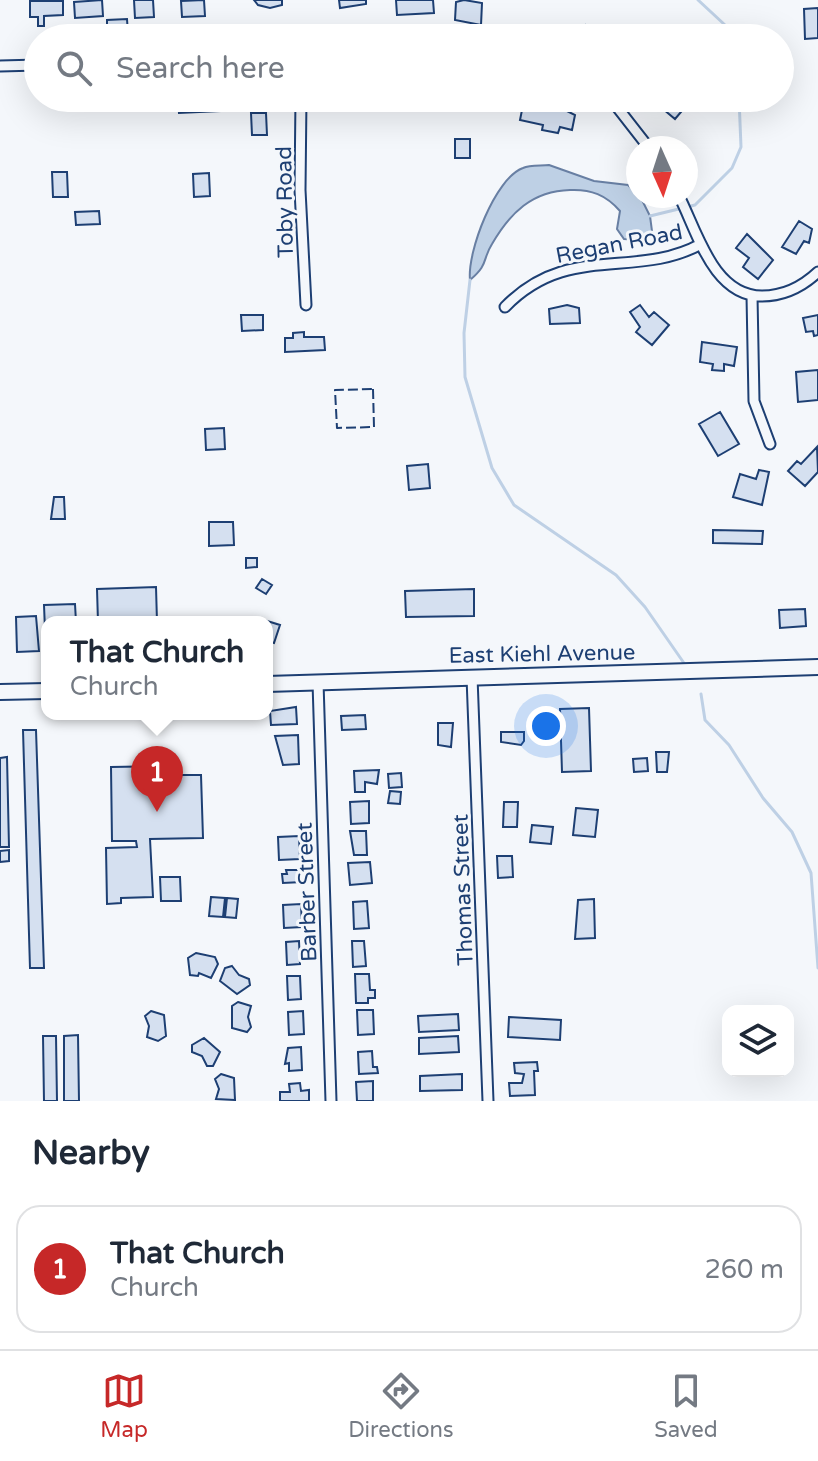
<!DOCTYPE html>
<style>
:root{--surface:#fff;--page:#f2f2f3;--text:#1f2937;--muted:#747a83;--line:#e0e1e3;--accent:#c62828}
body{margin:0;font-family:"Varela Round",sans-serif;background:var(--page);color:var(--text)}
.controls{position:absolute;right:24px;bottom:24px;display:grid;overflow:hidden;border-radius:16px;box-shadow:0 8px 32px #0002}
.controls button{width:72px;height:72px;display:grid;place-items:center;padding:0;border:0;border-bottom:2px solid var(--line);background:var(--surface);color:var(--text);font:40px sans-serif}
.compass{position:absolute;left:626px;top:136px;width:72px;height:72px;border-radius:50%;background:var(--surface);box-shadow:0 8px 32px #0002;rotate:177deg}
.you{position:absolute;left:546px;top:726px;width:28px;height:28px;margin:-20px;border:6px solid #fff;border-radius:50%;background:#1a73e8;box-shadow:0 0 0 12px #1a73e833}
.badge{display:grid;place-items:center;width:52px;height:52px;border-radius:50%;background:var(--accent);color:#fff;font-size:26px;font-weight:700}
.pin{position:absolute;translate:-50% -66px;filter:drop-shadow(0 2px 4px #0008)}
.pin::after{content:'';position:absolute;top:42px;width:28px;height:24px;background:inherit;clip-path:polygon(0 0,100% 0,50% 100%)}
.popup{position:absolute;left:41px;top:616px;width:232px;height:104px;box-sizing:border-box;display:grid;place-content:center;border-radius:16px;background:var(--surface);filter:drop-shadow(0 2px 6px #0005);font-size:26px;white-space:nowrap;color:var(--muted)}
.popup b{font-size:30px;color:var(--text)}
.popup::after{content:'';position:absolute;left:50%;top:100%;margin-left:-16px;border:16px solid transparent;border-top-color:var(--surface)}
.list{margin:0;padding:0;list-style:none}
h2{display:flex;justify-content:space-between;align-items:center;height:104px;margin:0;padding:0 32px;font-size:34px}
h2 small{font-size:26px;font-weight:400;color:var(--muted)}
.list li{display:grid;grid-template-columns:52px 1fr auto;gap:24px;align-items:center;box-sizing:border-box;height:128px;margin:0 16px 16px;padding:0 16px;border:2px solid var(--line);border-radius:24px}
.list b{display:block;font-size:30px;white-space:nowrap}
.list p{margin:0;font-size:26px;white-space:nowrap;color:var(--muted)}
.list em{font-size:26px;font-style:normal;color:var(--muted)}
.icon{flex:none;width:44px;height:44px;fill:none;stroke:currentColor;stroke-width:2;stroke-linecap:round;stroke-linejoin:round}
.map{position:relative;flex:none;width:818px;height:1101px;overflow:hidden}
.search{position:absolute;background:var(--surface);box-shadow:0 8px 32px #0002;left:24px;right:24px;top:24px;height:88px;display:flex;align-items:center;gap:20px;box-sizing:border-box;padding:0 28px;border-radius:44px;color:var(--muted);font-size:30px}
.sheet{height:248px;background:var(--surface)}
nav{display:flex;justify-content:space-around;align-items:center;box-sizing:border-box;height:112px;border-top:2px solid var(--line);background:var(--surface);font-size:22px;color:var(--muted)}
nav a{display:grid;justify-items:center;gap:4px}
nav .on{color:var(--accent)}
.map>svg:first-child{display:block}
.water{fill:#bed0e5;stroke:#687fa3;stroke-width:2}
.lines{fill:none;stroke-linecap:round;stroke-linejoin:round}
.stream{stroke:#bed0e5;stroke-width:3}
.building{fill:#d5e0f0;stroke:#1d3f73;stroke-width:2}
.street-casing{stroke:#1d3f73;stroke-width:13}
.primary-casing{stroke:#1d3f73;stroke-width:18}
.street{stroke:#f4f7fb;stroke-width:9}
.primary{stroke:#f4f7fb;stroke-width:14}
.fence{stroke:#1d3f73;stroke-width:2;stroke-dasharray:10 4;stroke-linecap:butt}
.labels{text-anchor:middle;stroke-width:6;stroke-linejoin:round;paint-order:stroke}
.street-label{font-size:22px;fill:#1d3f73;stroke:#f4f7fb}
</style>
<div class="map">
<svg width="818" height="1101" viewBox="0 0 818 1101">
<rect width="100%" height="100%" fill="#f4f7fb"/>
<path class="water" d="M549,165l45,16 34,4 13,13 9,18 2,15 -12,9 -16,-1 -7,-10 3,-18c-14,-16 -29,-22 -50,-21 -38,1 -60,23 -78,54 -10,16 -3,20 -22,36 -3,-28 25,-102 53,-112 7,-3 18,-2 26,-3z"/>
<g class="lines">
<path class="stream" d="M698,0l27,25 4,13
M650,216l45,-11 37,-37 9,-21 -2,-49
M470,280l-6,53 1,44 27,91 22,37 102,70 29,32 41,59
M701,694l4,26 24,25 34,53 29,34 19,41 7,95"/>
</g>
<path class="building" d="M102,0l1,16 -28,2 -1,-16z
M134,0h19l1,17 -19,1z
M204,0l1,16 -23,1 -1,-16z
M254,0h28v5l-12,3 -12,-3z
M339,0h27v4l-26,4z
M396,0h37l1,13 -37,2z
M464,0l18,3 -1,22 -26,-5 1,-18z
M30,1h33v14l-19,1v10h-6v-9h-8z
M818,8v30l-13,1 -1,-30z
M127,19l1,15h-21v-14z
M586,25l32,9 -1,4h-35z
M541,27l34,4 -1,7h-34z
M178,98h41l1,13 -41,2z
M261,98h19l-1,11 -17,3z
M659,98h19l9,7 -12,14 -18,-15z
M523,105l44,6 8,4 -3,15 -12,-3 -2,6 -16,-3 1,-5 -23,-5z
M251,113h15l1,22h-15z
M455,139h15v19h-15z
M52,172h15l1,25h-15z
M209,173l1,23 -16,1 -1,-23z
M99,211l1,13 -24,1 -1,-13z
M799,221l13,8 -3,14 -5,-2 -8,13 -14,-7z
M747,234l26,26 -15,19 -15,-12 6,-9 -13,-10z
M567,305l12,3 1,15 -30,1 -1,-15z
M640,305l9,12 5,-5 15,13 -17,20 -16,-13 4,-5 -10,-15z
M241,315h22v15l-21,1z
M818,315v20l-4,1 -1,-5 -7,1 -3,-14z
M304,332v5h20l1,13 -40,2v-14h8v-5z
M702,342l35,5 -3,19 -10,-2v7l-12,-1 1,-6 -13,-2z
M818,370v30l-20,2 -2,-30z
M720,412l19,32 -21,12 -19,-32z
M224,428l1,21 -19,1 -1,-21z
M817,447l1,25 -13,14 -17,-15 9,-10 4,3z
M428,464l2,24 -21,2 -2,-24z
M759,470l10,2 -7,33 -29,-8 7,-23 16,5z
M54,497h10l1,22h-14z
M209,522h24l1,23 -25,1z
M713,530l50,1 -1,13 -49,-1z
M246,558h11v9l-11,1z
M262,579l10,6 -6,9 -10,-6z
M156,587l1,35h-59l-1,-33z
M474,589v27l-68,1 -1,-26z
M75,604l1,18h-29l-1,33 -2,-50z
M805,609l1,17 -26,2 -1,-18z
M36,616l3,35 -22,1 -1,-35z
M264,620l16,5 -6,18 -7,-2v-19z
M296,707l1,17 -26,1 -1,-14z
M589,708l2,63 -29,1 -2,-63z
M365,715l1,14 -24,1 -1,-14z
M438,723h15l-2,24 -13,-2z
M23,730h13l8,238h-14z
M501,732h23v9l-3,4 -20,-3z
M298,735l1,29 -16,1 -8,-29z
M656,752h13l-2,20h-10z
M7,757l2,90h-9v-89z
M647,758l1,13 -14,1 -1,-13z
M169,766l4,9h28l2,63 -53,1 3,58 -32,1v5l-14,1 -1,-56 31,-1 -1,-6h-24l-1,-74z
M379,770l-2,14 -12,-2v10h-10l-1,-21z
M401,773l1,14 -13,1 -1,-14z
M390,791l11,1 -1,12 -12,-1z
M369,801v22l-18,1 -1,-22z
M504,802h14l-1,25h-14z
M576,808l22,2 -3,27 -22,-2z
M532,825l21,2 -2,17 -21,-2z
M350,831h16l1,24h-13z
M299,836l1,23 -21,1 -1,-23z
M9,850v11l-9,1v-11z
M497,856h15l1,21 -15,1z
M370,862l2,21 -22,2 -2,-22z
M286,870h24v5h-9l1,7 -19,1 -1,-9h5z
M160,877h20l1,24h-20z
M211,897l14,1 -2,19 -14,-1z
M227,898l11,1 -2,19 -11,-1z
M594,899l1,39 -20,1 3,-39z
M367,901l2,27 -15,1 -1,-27z
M301,904l1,23 -18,1 -1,-23z
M299,941l1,23 -13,1 -1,-23z
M352,941h12l2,25 -13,1z
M196,953l19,4 3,7 -7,14 -12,-5 -1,3 -8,-1 -2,-17z
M232,966l7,9 10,4 1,6 -13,9 -17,-13 5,-13z
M355,974h14l1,16h5v8h-7v5h-12z
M287,976h13l1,23 -13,1z
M238,1002l13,4 -3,11 3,10 -4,5 -15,-4v-22z
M357,1010h16l1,24 -16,1z
M151,1011l13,4 2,21 -8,5 -11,-4 2,-11 -4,-10z
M303,1011l1,23 -15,1 -1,-23z
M458,1014l1,16 -40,2 -1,-16z
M509,1017l52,3 -1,20 -52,-3z
M78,1035l1,66h-15v-65z
M43,1036h13l1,65h-13z
M458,1036l1,16 -40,2v-16z
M204,1038l16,14 -7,14h-6l-5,-10 -10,-4v-7z
M301,1047l1,23 -13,1v-8l-4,1 3,-16z
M372,1051l1,16h4l1,6 -19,1 -1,-22z
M537,1062l1,9h-4l1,24 -25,1 -1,-13h13l2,-9 -9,-1 -1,-10z
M221,1074l13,4 1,22 -19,-1 3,-10 -4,-10z
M462,1074v16l-42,1v-15z
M373,1081v20h-16l-1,-19z
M300,1083l1,8 8,-1v11h-29v-9h10l-1,-8z"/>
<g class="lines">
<g class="street-casing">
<path id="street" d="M0,66l38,-1
M301,98l-1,92 6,115
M610,98l39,50
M679,196c18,35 34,100 83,100 22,0 40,-9 56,-24
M752,296l2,105 16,43
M505,307c63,-65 130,-27 196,-63
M472,677l16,424
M318,682l13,419"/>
</g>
<g class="primary-casing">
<path id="primary" d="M267,684l551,-17
M0,692l47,-1"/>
</g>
<use href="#street" class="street"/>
<use href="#primary" class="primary"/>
<path class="fence" d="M373,389l1,38 -37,1 -2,-38z"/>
</g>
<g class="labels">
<g class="street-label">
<text transform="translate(284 202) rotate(-91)" y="8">Toby Road</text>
<text transform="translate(619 243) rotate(-11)" y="8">Regan Road</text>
<text transform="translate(542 653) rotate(-1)" y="8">East Kiehl Avenue</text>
<text transform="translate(462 890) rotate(-92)" y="8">Thomas Street</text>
<text transform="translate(306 892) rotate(-92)" y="8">Barber Street</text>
</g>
</g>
</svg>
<div class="controls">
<button><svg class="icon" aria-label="layers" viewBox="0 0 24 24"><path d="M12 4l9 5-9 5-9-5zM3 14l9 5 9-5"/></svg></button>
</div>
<svg class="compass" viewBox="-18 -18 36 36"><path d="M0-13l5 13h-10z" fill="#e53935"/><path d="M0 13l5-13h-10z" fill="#747a83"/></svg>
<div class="you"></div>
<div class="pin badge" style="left:157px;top:812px">1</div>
<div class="popup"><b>That Church</b>Church</div>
<div class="search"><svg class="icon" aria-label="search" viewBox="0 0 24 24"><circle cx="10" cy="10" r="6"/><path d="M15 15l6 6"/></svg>Search here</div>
</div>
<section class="sheet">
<h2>Nearby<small></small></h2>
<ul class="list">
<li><span class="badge">1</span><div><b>That Church</b><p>Church</p></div><em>260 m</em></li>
</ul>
</section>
<nav>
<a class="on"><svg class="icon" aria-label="map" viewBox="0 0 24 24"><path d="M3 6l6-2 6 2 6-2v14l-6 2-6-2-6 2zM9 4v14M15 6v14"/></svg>Map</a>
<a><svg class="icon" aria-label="directions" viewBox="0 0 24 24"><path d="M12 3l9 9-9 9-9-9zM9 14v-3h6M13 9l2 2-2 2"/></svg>Directions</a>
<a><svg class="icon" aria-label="saved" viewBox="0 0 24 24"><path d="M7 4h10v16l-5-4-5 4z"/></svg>Saved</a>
</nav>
